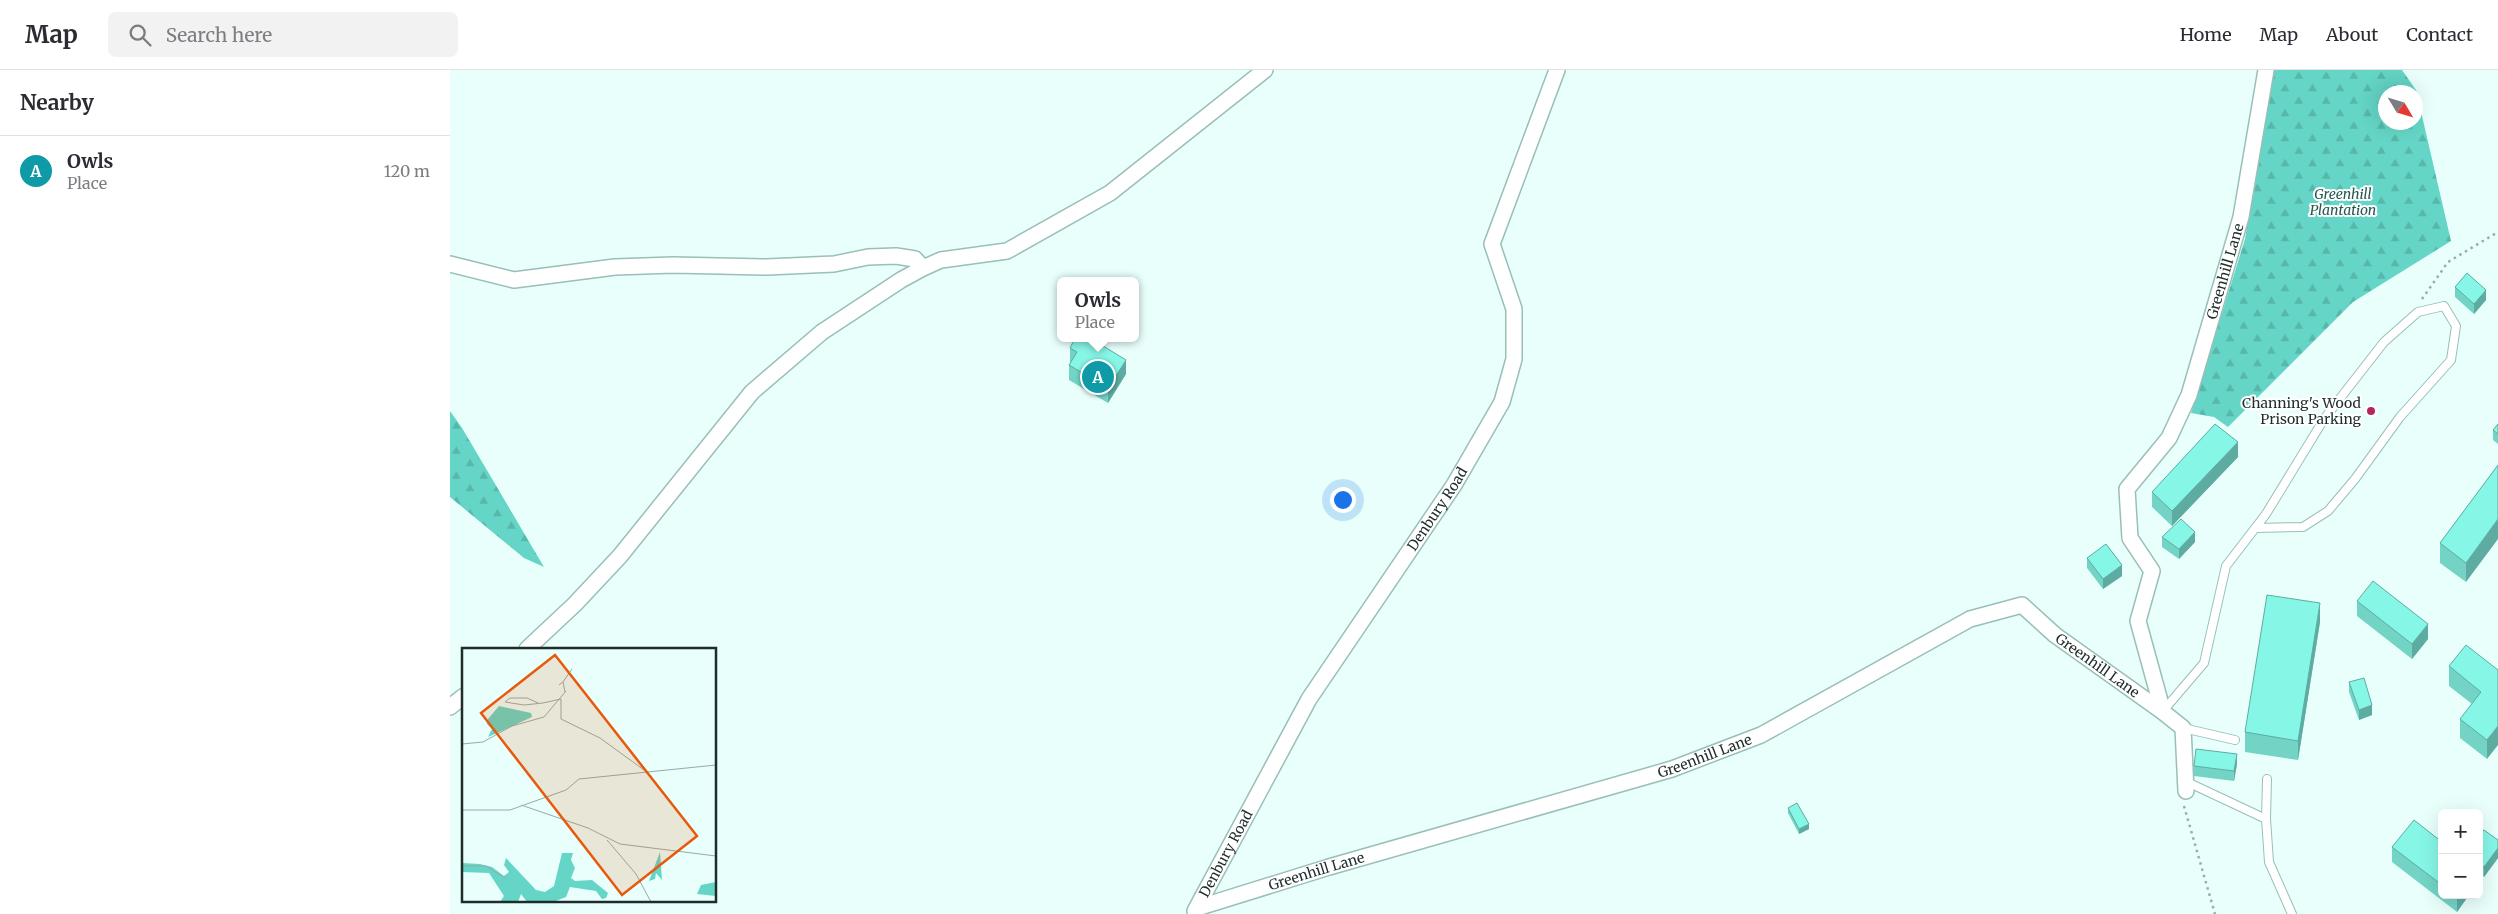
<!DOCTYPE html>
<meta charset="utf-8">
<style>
:root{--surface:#fff;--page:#f2f2f3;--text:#2b2b33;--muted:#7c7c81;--line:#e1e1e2;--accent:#b4265c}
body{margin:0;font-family:Merriweather,serif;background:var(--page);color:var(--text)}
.controls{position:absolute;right:15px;bottom:15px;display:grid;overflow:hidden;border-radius:8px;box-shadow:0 5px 20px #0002}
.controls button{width:45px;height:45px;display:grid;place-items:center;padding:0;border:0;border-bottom:1px solid var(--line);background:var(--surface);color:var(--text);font:25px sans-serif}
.compass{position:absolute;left:1928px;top:15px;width:45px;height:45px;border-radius:50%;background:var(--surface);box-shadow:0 5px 20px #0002;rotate:128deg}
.you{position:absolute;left:892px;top:429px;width:18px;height:18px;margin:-12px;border:4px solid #fff;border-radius:50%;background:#1a73e8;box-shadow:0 0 0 8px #1a73e833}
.badge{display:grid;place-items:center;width:32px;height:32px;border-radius:50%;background:var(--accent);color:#fff;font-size:16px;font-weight:700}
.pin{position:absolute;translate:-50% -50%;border:2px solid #fff;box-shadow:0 1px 5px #0006}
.popup{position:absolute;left:607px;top:207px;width:82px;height:65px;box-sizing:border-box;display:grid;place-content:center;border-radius:8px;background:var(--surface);filter:drop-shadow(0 1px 4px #0005);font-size:16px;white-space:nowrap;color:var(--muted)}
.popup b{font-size:19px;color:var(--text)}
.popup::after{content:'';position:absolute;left:50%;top:100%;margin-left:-10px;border:10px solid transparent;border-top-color:var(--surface)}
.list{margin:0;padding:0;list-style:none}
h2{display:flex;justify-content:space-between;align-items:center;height:65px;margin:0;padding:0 20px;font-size:21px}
h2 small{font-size:16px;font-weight:400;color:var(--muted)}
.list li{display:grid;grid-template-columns:32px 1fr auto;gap:15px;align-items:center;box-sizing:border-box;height:70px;padding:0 20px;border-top:1px solid var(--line)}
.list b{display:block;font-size:19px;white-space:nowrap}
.list p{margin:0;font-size:16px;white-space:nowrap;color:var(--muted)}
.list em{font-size:16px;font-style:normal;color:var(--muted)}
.icon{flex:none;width:28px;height:28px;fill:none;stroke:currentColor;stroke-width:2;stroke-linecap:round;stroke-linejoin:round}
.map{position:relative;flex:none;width:2048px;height:844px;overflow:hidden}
header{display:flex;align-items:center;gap:30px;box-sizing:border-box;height:70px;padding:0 25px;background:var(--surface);border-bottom:1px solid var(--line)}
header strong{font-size:24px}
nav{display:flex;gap:28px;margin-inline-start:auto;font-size:18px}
.search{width:350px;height:45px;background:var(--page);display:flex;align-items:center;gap:12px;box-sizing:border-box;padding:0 18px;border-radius:8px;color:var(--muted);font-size:19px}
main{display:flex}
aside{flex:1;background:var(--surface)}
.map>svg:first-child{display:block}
.forest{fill:url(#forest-firs);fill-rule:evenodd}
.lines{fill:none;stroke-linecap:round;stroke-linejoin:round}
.service-casing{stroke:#99bfb8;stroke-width:10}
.minor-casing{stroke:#99bfb8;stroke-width:18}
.path{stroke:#99adaa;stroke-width:2.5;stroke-dasharray:2.5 4;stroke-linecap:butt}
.service{stroke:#fff;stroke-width:8}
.minor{stroke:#fff;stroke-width:15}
.wall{fill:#73d4c6}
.shaded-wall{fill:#5eaca1}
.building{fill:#86f6e6;stroke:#5eaca1}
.poi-dot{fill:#b4265c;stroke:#fff;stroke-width:2}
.labels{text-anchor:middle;stroke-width:4;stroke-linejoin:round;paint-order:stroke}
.park-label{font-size:14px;font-style:italic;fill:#265751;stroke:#fff}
.street-label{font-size:14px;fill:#1e2d2a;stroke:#fff}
.poi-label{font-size:14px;fill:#1e2d2a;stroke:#fff;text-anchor:end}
.inset-road{fill:none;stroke:#97aba7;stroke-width:1}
.view{fill:#e8590c;fill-opacity:0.15;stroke:#e8590c;stroke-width:2.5}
.inset-edge{fill:none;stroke:#1e2d2a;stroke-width:2.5}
</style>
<header>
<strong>Map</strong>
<div class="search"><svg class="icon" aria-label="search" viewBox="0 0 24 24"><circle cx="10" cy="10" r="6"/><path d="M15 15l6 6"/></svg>Search here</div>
<nav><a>Home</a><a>Map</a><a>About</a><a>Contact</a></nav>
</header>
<main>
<aside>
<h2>Nearby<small></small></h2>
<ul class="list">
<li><span class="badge" style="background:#0f9aa8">A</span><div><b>Owls</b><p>Place</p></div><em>120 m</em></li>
</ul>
</aside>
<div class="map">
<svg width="2048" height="844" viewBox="0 0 2048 844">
<defs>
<pattern id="forest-firs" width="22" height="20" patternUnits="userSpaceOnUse" patternTransform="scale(1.25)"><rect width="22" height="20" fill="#64d5c6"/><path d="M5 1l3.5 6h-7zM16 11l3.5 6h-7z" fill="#56b7aa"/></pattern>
</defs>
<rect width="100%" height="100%" fill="#e8fffb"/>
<path class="forest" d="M1822,0h130l14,20 35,151 -98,61 -125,125 -14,-10 -23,-4 54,-174zM1936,22h30v30h-30z
M0,341l12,17 82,139 -20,-9 -74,-61z"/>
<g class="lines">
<g class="service-casing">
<path id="service" d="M1713,641l41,-48 22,-97 40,-52 58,-95 60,-77 34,-30 26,-6 12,20 -5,34 -51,57 -45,62 -27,32 -25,16 -47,1
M1733,658l52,12
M1735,711l81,38 1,-40
M1816,749l3,43 23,52"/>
</g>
<g class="minor-casing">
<g id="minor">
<path d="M0,194l64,16 101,-13 58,-2 94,2 67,-3 34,-7 28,-1 19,3 8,9"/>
<path d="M77,579l48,-45 45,-48 132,-164 70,-60 79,-52 22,-12 18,-8 66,-9 103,-58 155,-123"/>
<path d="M0,637l14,-11"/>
<path id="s1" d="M1736,721l-3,-63 -20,-16 -25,-91 14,-50 -22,-33 -3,-49 42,-51 20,-43 52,-178 25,-147"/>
<path id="s2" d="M747,838l132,-41 343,-98 89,-34 209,-116 52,-14 33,30 108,77"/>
<path id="s3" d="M745,841l114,-212 145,-214 48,-83 12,-43v-50l-22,-65 65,-174"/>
</g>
</g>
<path class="path" d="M1972,229l26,-37 50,-30
M1734,736l31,108"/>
<use href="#service" class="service"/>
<use href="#minor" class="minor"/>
</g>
<path class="wall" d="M2005,217l31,13 -12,14 -19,-17z
M620,278l56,26 -18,29 -39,-23v-15l2,-2h-1z
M2048,354v20l-5,-4v-10z
M1788,387l-66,69 -20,-19v-15z
M2048,395l-32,117 -26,-19v-20z
M1712,467l33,5 -16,17 -17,-12z
M1637,488l35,18 -19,13 -16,-21z
M1907,531l71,38 -16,20 -55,-43z
M1870,552l-22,138 -53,-8v-20z
M1999,596l49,4 -11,89 -27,-21v-19l12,-15 -23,-18z
M1899,612l23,33 -13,5 -10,-28z
M1787,694l-3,17 -40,-5v-10z
M1338,738l21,21 -10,5 -11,-21z
M2029,766l19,4v18l-14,19 -5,-4z
M1992,772v53h27l-12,17 -65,-50v-15z"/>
<path class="shaded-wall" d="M2036,220v10l-12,14v-10z
M676,290v14l-18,29v-15z
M1788,372v15l-66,69v-15z
M2048,449v20l-32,43v-19z
M1745,462v10l-16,17v-10z
M1672,495v11l-19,13v-10z
M1870,533v19l-22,138v-19z
M1978,554v15l-16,20v-15z
M1922,635v10l-13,5v-10z
M2048,656v19l-11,14v-19z
M1787,684v10l-3,17v-10z
M1359,754v5l-10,5v-5z
M2048,778v10l-14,19v-10z
M2008,825h11l-12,17v-15z"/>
<path class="building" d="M2017,203l19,17 -12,14 -19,-17z
M625,268h15l36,22 -18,28 -39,-23 8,-13 -7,-4z
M1765,354l23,18 -66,69 -20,-19z
M2048,354v10l-5,-4z
M2048,395v54l-32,44 -26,-20z
M1731,449l14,13 -16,17 -17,-12z
M1656,474l16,21 -19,14 -16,-21z
M1923,511l55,43 -16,20 -55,-43z
M1817,525l53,8 -22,138 -53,-9z
M2016,575l32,25v56l-11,14 -27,-21 21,-27 -32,-26z
M1914,608l8,27 -13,5 -10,-28z
M1746,679l41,5 -3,17 -40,-5z
M1347,733l12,21 -10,5 -11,-21z
M1964,750l28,22v43l-50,-38z
M2034,760l14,10v8l-14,19 -5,-4v-27z"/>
<circle class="poi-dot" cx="1921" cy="341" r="5"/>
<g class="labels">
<g class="park-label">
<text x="1893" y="129">Greenhill<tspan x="1893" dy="16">Plantation</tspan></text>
</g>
<g class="street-label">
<text dy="5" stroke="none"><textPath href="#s1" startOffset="566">Greenhill Lane</textPath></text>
<text dy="5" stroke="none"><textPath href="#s3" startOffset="470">Denbury Road</textPath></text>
<text dy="5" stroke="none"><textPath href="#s2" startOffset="980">Greenhill Lane</textPath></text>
<text dy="5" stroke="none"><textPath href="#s2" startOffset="530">Greenhill Lane</textPath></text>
<text dy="5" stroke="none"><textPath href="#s3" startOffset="65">Denbury Road</textPath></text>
<text dy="5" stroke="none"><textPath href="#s2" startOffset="125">Greenhill Lane</textPath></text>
</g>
<g class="poi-label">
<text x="1911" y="338">Channing's Wood<tspan x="1911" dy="16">Prison Parking</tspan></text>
</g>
</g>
<g transform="translate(12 578)">
<rect width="254" height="254" fill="#e8fffb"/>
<path d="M37,58l32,7 1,4 -44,20 4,-8 -5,-5 1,-5zM198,204l2,28 -6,-7 -1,6 -6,2zM100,205h11l-2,7 4,8 -4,10 4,3 17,-1 16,13 -2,5 -4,1 -6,-8 -26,-4 -4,10 -13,5h-26l-6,-8 -3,8h-18l4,-6 -15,-23 -27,-1v-9l18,1 12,3 12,9 5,-4 -5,-7 2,-7 30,32 9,2 9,-6zM254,234v14l-19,-2 4,-9z" fill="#64d5c6"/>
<path class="inset-road" d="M101,34l9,-13M97,37l4,-3 2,10M76,55l-11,-5h-17l-5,4 19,3 19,-2 18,-4v20l39,19 44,32M0,96l21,-2 29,-16 32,-9 22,-26M59,157l67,23 32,16 96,12M0,162h48l56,-20 13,-11 137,-14M145,192l29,34 15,28M0,218h24l19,12 2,-2"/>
<path class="view" d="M93,7l142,181 -75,59 -141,-182z"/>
<rect width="254" height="254" class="inset-edge"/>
</g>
</svg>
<div class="controls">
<button>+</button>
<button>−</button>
</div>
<svg class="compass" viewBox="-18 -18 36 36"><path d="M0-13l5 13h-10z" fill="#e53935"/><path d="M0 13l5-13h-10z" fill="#7c7c81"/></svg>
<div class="you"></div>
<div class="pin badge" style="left:648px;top:307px;background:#0f9aa8">A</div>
<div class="popup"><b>Owls</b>Place</div>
</div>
</main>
